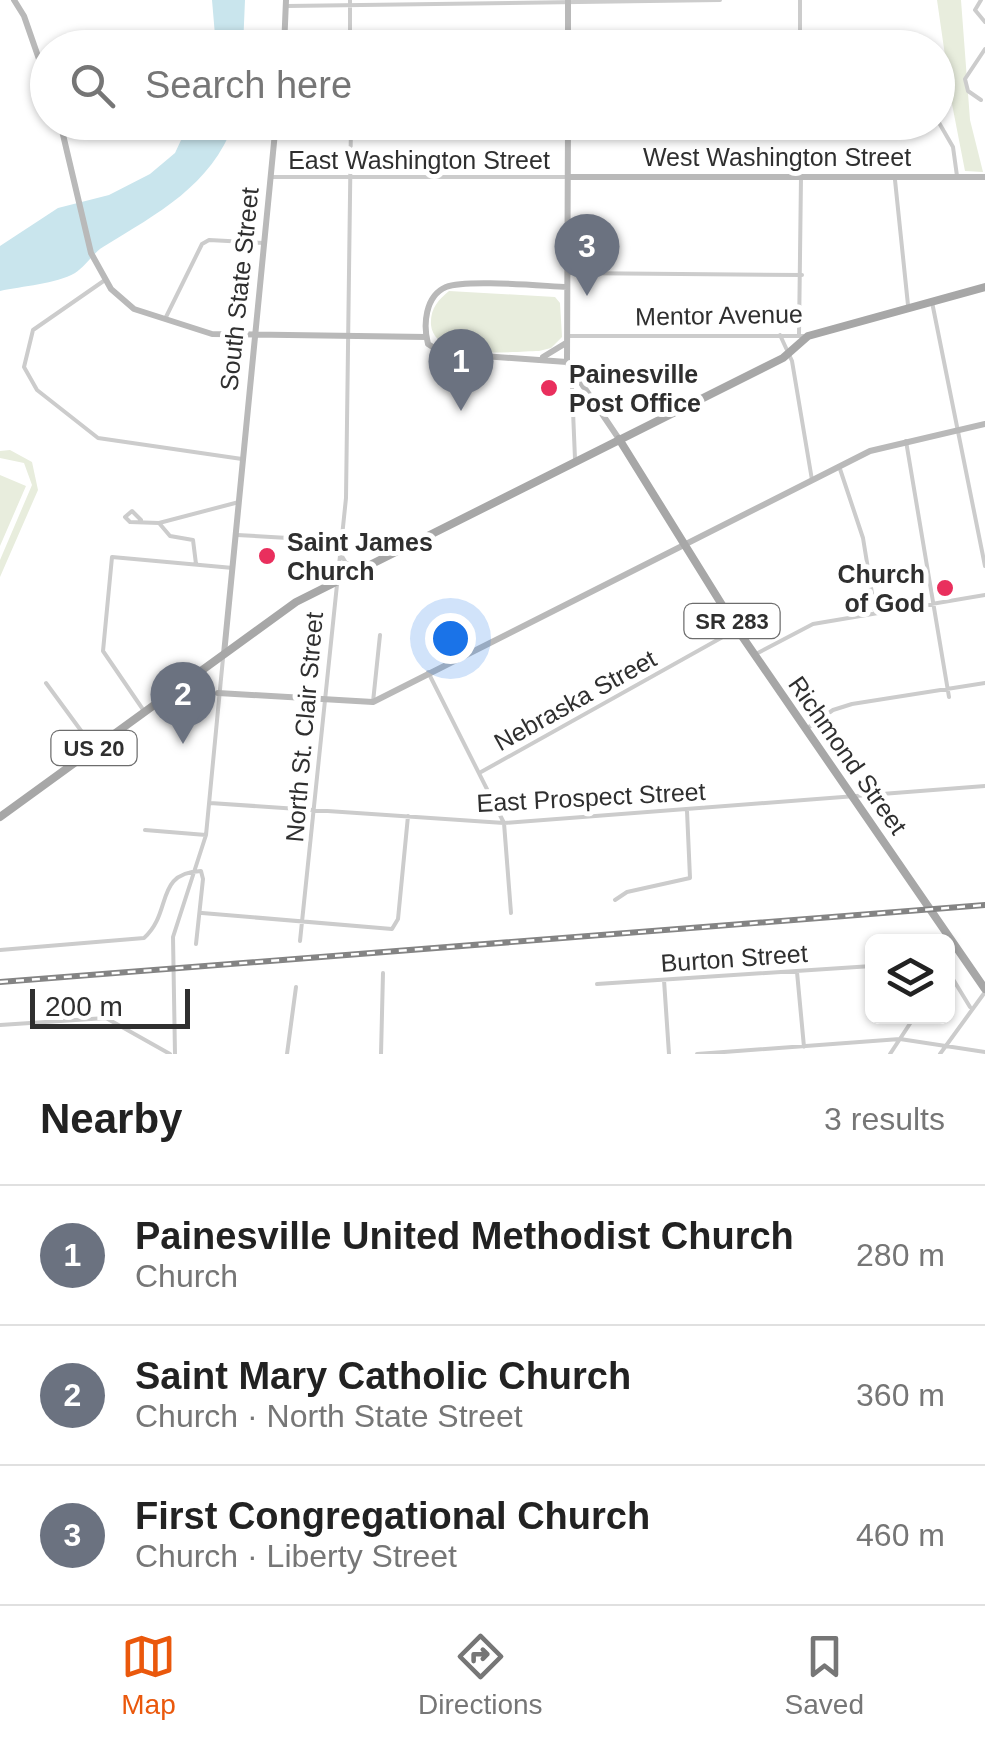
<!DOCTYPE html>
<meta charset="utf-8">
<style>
:root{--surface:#fff;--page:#f6f6f6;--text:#222;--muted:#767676;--line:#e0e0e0;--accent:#ea580c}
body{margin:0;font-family:Arial,sans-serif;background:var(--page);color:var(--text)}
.controls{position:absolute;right:30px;bottom:30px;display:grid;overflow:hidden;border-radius:15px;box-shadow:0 2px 8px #0004}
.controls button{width:90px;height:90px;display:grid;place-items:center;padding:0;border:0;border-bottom:2px solid var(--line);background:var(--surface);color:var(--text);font:50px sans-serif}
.scale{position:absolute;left:30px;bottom:25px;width:160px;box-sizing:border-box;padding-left:10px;border:5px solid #2f2f2f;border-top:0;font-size:28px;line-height:35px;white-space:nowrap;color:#2f2f2f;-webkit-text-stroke:8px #fff;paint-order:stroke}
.you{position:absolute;left:450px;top:638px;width:35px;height:35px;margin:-25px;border:8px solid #fff;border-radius:50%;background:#1a73e8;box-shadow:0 0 0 15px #1a73e833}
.badge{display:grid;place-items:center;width:65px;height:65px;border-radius:50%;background:var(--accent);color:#fff;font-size:32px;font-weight:700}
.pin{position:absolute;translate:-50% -82px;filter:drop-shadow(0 2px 5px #0008)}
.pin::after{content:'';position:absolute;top:52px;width:35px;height:30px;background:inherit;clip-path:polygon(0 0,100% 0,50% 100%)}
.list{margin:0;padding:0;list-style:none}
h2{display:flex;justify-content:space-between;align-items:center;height:130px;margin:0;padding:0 40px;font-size:42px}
h2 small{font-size:32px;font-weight:400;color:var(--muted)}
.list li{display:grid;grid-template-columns:65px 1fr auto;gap:30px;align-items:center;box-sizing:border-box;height:140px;padding:0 40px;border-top:2px solid var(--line)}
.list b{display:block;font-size:38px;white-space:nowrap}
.list p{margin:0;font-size:32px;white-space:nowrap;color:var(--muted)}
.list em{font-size:32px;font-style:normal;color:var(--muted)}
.icon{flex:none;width:55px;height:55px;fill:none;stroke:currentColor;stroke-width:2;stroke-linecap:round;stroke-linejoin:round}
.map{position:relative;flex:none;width:985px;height:1054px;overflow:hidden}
.search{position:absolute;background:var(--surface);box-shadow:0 2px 8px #0004;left:30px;right:30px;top:30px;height:110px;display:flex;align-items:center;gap:25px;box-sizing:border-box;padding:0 35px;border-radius:55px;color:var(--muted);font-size:38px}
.sheet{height:550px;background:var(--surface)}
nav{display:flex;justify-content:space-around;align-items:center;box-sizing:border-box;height:140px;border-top:2px solid var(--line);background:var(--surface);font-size:28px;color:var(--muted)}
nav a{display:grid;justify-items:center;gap:5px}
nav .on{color:var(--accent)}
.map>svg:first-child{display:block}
.green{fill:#e8eddd}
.water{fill:#c9e5ed}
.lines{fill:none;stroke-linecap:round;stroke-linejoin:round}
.street{stroke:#ccc;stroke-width:4}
.secondary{stroke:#b9b9b9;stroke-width:6}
.primary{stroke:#a7a7a7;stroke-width:8}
.rail-casing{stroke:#848484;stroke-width:6}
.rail{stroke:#fff;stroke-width:2.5;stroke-dasharray:8;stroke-linecap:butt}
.poi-dot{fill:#e92f5d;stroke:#fff;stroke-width:4}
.labels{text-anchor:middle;stroke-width:10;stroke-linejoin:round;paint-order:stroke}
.shield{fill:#fff;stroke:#6d6d6d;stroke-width:2.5}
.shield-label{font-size:22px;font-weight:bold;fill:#2f2f2f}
.street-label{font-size:25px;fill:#2f2f2f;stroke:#fff}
.poi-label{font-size:25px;font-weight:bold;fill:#2f2f2f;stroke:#fff;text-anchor:start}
</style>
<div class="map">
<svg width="985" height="1054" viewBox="0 0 985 1054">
<rect width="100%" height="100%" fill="#fff"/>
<path class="green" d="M937,0h24l9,120 13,52 -18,-1 -13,-67 -8,-5 6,-9z
M449,291l106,6 5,6 2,34 -11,11 -12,3c-27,0 -104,11 -108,-26 -1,-16 7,-25 18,-34z
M10,450l22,12 6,28 -38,87v-17l32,-75 -8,-22 -24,-5v-7z
M0,475l26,11 -26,60z"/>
<path class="water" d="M212,0h33l-2,47h-27z
M189,123h45c-23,63 -76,90 -131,124 -10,6 -17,19 -28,26 -19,11 -53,13 -75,18v-45l58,-38 51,-13 41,-21 25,-21z"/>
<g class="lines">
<path class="street" d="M981,0l-6,10 10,12
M287,6l433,-6
M350,48v-48
M800,48v-48
M938,100l4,-5
M981,100l-13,-9 -3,-12 20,-30
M938,121l15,26 4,29
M273,177h296
M895,180l13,125
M568,273l234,2
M105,280l-72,50 -9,37 13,23 61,48 144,21
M932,302l53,264
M166,317l36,-73 7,-4 55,3
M780,335l12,26 20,119
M799,335l2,-158
M568,336h240
M906,441l43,256
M575,459l-3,-72 4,-12
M839,466l24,72 12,74
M141,520l-9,-9 -7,6 5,5 29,1 80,-21
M159,523l11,13 23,4 3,24
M237,535l102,6
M340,553l6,10 13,4
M754,655l59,-31 172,-29
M428,672l76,151 7,90
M46,683l47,64
M373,702l7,-67
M144,711l-41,-60 9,-94 121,11
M806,729l27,-19 19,-6 133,-21
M481,772l256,-143
M210,803l294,20 481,-37
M145,830l61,5
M615,900l12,-8 63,-14 -3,-67
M202,913l190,16 6,-10 10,-103
M300,941l46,-443 5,-376
M0,950l144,-12c29,-26 10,-65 57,-67l2,8 -7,65
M948,971l22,36
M797,972l7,75
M664,980l5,74
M597,984l275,-18
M0,1025l106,-7 64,36
M175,1054l-2,-117 33,-102 17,-177
M287,1054l9,-67
M381,1054l2,-81
M697,1054l203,-15 85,13
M890,1054l25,-38
M940,1054l45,-62"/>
<path class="secondary" d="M14,0l10,16 24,69
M284,48l2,-48
M568,48v-48
M60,122l31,131 20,36 23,20 78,25 214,3
M568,122l-1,240 52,77
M569,177h416
M567,287c-25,-1 -101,-8 -121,0 -21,9 -23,38 -18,57l14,9 125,9
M543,357l23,-14
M224,654l52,-532
M218,693l155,9 497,-251 115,-27"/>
<path class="primary" d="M619,439l118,190 248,360
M0,817l296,-215 487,-244 25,-22 177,-49"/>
<g class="rail-casing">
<path id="rail" d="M0,982l985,-77"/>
</g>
<use href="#rail" class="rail"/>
</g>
<g class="poi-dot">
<circle cx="549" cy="388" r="10"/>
<circle cx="267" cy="556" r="10"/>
<circle cx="945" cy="588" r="10"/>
</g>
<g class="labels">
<g class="shield">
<rect x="684.5" y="604" width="95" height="34" rx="8"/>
<rect x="51.5" y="731" width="85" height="34" rx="8"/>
</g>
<g class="shield-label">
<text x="732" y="629">SR 283</text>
<text x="94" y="756">US 20</text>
</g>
<g class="street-label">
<text x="777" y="166">West Washington Street</text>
<text x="419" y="169">East Washington Street</text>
<text transform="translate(239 289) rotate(-84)" y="9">South State Street</text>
<text transform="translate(719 315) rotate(-1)" y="9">Mentor Avenue</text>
<text transform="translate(575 700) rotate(-29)" y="9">Nebraska Street</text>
<text transform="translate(304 727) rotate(-85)" y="9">North St. Clair Street</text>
<text transform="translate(848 755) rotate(55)" y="9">Richmond Street</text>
<text transform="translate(591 797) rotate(-3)" y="9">East Prospect Street</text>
<text transform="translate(734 958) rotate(-4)" y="9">Burton Street</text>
</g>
<g class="poi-label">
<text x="569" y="383">Painesville<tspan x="569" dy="29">Post Office</tspan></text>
<text x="287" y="551">Saint James<tspan x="287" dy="29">Church</tspan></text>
<text x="925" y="583" text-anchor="end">Church<tspan x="925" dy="29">of God</tspan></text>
</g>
</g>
</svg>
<div class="controls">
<button><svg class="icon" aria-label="layers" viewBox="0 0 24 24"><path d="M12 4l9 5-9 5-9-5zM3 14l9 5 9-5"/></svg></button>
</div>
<div class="scale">200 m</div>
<div class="you"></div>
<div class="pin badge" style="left:461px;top:411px;background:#6b7280">1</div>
<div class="pin badge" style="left:183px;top:744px;background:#6b7280">2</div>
<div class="pin badge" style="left:587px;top:296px;background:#6b7280">3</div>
<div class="search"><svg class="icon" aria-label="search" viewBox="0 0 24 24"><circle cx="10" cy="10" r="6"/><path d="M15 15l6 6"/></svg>Search here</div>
</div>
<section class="sheet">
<h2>Nearby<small>3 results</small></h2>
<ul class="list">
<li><span class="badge" style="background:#6b7280">1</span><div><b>Painesville United Methodist Church</b><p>Church</p></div><em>280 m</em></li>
<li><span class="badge" style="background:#6b7280">2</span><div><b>Saint Mary Catholic Church</b><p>Church · North State Street</p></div><em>360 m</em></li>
<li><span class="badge" style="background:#6b7280">3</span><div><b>First Congregational Church</b><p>Church · Liberty Street</p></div><em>460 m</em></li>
</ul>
</section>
<nav>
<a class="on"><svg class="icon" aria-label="map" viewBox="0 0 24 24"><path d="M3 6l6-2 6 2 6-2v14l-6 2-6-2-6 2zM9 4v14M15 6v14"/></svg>Map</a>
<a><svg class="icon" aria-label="directions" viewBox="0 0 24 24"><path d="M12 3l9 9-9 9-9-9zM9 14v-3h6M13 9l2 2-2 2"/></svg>Directions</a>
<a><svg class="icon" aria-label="saved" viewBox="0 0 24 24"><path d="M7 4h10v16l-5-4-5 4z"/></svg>Saved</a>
</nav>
